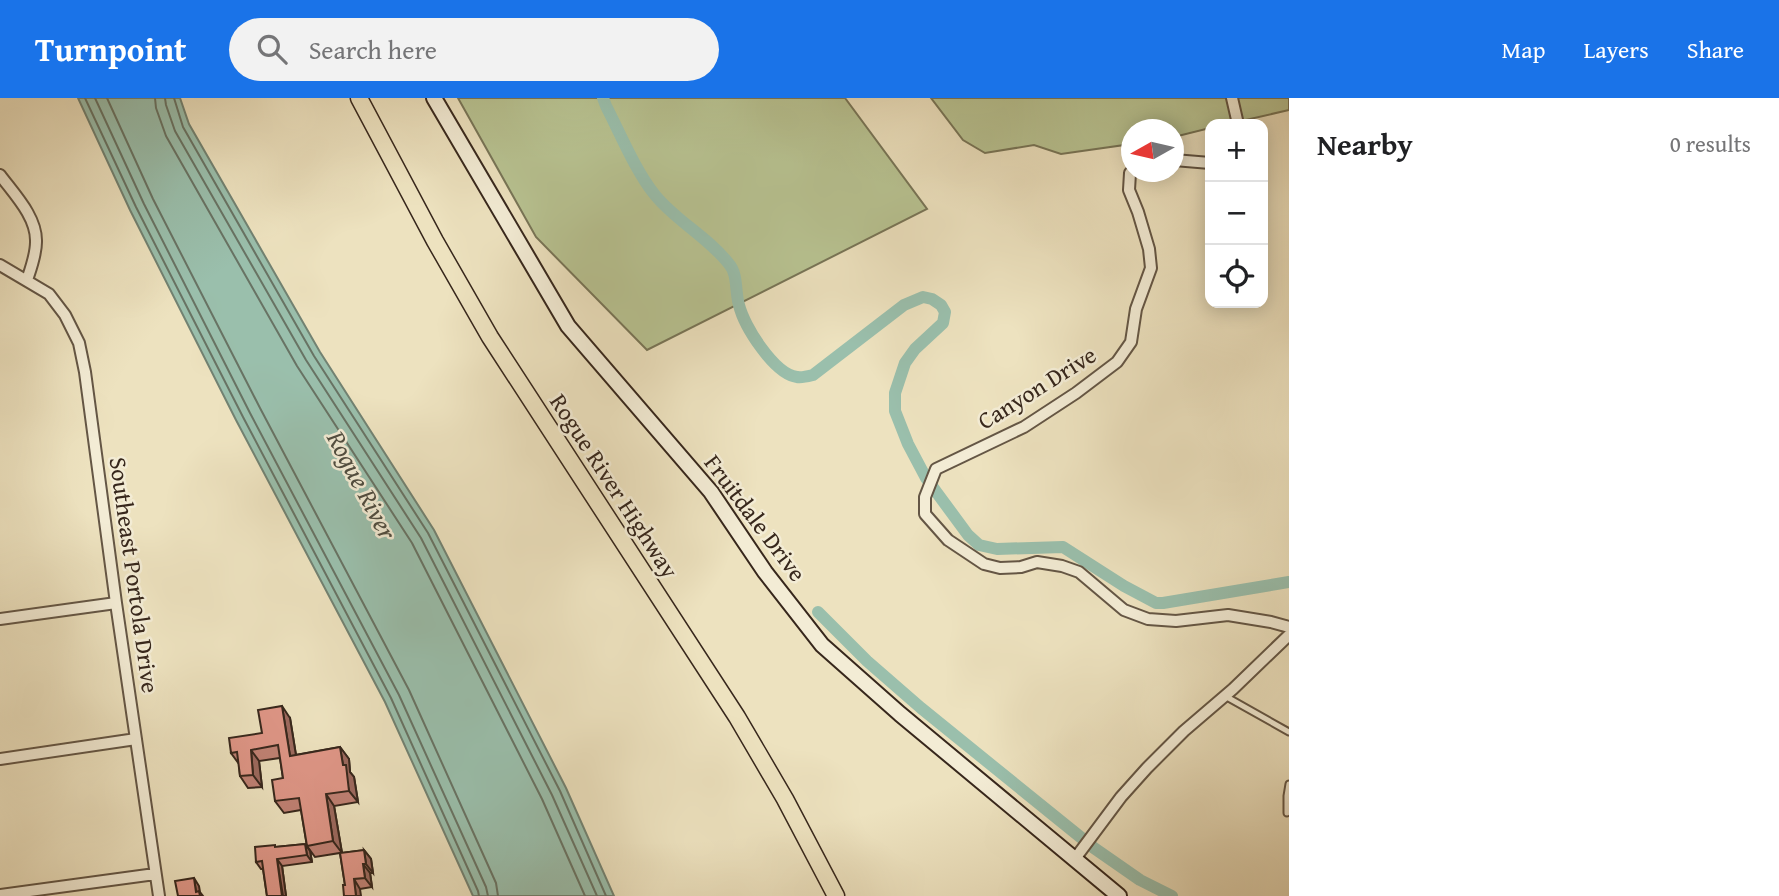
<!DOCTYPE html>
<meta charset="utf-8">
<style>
:root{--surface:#fff;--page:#f2f2f2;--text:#202124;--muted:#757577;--line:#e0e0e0;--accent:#1a73e8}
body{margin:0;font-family:"Gentium Book Plus",serif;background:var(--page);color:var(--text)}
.controls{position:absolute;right:21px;top:21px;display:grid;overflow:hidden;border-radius:14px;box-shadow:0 4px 18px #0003}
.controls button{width:63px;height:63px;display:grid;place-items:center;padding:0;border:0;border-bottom:2px solid var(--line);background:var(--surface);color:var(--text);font:35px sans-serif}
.compass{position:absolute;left:1121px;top:21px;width:63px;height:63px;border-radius:50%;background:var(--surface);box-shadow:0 4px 18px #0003;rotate:262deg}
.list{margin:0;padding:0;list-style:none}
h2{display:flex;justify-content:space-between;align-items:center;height:91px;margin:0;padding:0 28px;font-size:30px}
h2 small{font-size:23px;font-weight:400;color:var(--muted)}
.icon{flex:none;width:38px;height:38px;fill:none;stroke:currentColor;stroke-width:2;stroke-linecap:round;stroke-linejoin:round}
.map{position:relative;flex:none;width:1289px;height:798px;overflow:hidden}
header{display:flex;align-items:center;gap:42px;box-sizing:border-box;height:98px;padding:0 35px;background:var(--accent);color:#fff}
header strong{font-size:33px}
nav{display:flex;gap:38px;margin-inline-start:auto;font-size:24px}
.search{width:490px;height:63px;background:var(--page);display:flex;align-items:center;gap:18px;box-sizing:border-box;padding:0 24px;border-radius:38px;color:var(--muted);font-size:26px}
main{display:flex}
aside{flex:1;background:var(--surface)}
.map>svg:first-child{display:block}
.green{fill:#b8c392;stroke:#787557;stroke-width:2}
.water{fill:#9abfac;stroke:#728272;stroke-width:2}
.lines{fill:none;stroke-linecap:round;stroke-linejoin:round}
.shore{stroke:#687364;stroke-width:2}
.canal{stroke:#9abfac;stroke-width:12}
.lane-casing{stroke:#645645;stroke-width:9}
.street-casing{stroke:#645645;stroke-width:14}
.secondary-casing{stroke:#37271c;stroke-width:18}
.primary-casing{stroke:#37271c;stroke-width:19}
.lane{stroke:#f3ecd5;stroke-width:5}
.street{stroke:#f3ecd5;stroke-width:10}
.secondary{stroke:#f3ecd5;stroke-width:14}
.primary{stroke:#ede2bf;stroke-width:16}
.wall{fill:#c08174;stroke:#37271c;stroke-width:2}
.shaded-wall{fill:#9c695e;stroke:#37271c;stroke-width:2}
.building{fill:#df9687;stroke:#37271c;stroke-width:2}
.labels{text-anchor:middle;stroke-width:5;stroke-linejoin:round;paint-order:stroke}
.street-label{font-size:24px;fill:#37271c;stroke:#f3ecd5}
.water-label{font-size:26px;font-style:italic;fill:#504d40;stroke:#f3ecd5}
</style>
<header>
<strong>Turnpoint</strong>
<div class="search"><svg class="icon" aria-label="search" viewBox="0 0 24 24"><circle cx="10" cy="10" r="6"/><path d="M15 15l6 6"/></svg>Search here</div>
<nav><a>Map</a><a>Layers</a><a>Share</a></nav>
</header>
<main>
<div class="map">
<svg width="1289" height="798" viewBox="0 0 1289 798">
<rect width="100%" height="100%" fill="#ede2bf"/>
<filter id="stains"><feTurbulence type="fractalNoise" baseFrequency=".00286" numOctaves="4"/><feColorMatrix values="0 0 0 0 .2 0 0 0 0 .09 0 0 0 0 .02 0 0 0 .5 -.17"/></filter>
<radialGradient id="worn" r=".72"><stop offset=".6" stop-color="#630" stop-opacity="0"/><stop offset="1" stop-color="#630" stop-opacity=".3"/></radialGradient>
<path class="green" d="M458,0h387l82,111 -280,141 -111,-113z
M931,0h358v12l-61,14h-18v4l-36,9v-7h-42l-1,14 -70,10 -27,-9 -49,8 -22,-13z"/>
<path class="water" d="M78,0h102l9,26 131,228 114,178 132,258 48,108h-141l-88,-194 -149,-282 -106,-210z"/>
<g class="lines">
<path class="shore" d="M85,0l51,109 107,210 148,281 87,193 1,5
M95,0l49,106 106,209 149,282 87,192 2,9
M107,0l46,101 107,209 149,282 87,193 2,13
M155,0l1,10 10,28 131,230 115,177 130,256 43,97
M165,0l1,7 9,26 131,229 115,178 131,257 45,101
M174,0l9,29 131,229 114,177 132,258 46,105"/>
<path class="canal" d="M603,0l3,8c14,27 30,66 49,89 21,26 53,42 74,69 9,10 6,28 10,41 5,21 35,69 58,72 5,1 12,-1 16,-2l91,-70 19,-8 9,2 9,6 4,7 -2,11 -28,26 -10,14 -10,30v18l13,33 18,34 42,57 11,10 18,4 66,-2 61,39 32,17h7l126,-21
M818,514l49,49 54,47 142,115 31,25 46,32 32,16"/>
<g class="lane-casing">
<path id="lane" d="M1225,598l64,36
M1287,715v-17l2,-12"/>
</g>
<g class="street-casing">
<path id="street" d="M1232,0l6,26
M1174,62l36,3
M1132,73l-2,2 -1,17 9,22 11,37 2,19 -15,41 -5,33 -14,20 -41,31 -52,34 -88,42 -11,28v17l23,26 36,24 16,4 21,-1 16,-5 25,4 17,6 45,38 24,9 28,2 52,-6 43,7 18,5
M0,77c14,19 37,42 36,67 0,13 -5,26 -9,38
M0,167l49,29 16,21 14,28 6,29 31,231 43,293
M0,521l116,-16
M0,661l136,-20
M1074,762l47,-63 26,-29 37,-37 49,-42 56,-54
M0,797l155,-21"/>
</g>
<g class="secondary-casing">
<path id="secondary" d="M434,0l134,228 143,166 54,80 57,73 78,69 219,182"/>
</g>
<g class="primary-casing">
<path id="primary" d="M359,0l76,143 55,96 247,380 48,82 51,97"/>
</g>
<use href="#lane" class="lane"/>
<use href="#street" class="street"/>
<use href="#secondary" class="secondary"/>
<use href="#primary" class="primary"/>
</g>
<path class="wall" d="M290,620l6,37 44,-8 9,12 1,13 4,5 4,25 -24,4 8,47 22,-3 7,9 2,14h-3l2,14 -12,2 -15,-4 -5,-32 -25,4 -8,-11 -6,-36 -17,3 -9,-12 8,-23 -3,-20 -21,3 3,26 -14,1 -8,-12 -1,-12 -8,-11 31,-20z
M305,746l5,7 2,11 -30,4 4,30h-19l-4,-27h-2l-5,-7 20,-15z"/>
<path class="shaded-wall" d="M282,608l8,12 8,50 -8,-12z
M340,649l9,12 1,13 4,5 4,25 -9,-11 -6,-26z
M251,652l8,11 3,26 -9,-12z
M326,696l8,12 8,47 -9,-12z
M305,746l5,7 2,11 -5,-7z
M364,752l7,9 2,14 -7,-9z
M277,761l5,7 4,30h-3z
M363,766l7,9 2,14 -7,-9z
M194,780l5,8 1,6 3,4h-4l-3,-4z
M354,781l6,10 1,7h-5z"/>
<path class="building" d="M282,608l8,50 50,-9 3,18h3l3,26 -23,3 7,47 -26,5 -8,-48 -24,3 -3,-21 11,-2 -5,-33 -27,5 2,25 -13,1 -3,-24 -6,1 -2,-15 33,-5 -4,-23z
M305,746l2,11 -30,4 5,37h-15l-5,-35 -6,1 -1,-15 20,-2v2z
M364,752l2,14h-3l2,14 -11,1 2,17h-12l-1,-11h2l-5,-32z
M194,780l2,14 3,-1 1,5h-22l-3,-15z"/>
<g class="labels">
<g class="street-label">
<text transform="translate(1037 290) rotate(-32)" y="8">Canyon Drive</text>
<text transform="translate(614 388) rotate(57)" y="8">Rogue River Highway</text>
<text transform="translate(755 420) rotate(53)" y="8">Fruitdale Drive</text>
<text transform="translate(134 477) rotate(82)" y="8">Southeast Portola Drive</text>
</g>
<g class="water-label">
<text transform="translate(362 387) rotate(62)" y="9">Rogue River</text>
</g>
</g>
<rect width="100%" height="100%" filter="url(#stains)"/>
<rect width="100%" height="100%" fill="url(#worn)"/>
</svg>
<div class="controls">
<button>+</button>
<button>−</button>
<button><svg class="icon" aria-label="locate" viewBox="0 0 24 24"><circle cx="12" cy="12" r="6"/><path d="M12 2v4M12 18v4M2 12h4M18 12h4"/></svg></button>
</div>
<svg class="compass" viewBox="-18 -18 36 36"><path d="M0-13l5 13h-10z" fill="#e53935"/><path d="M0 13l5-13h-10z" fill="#757577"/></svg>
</div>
<aside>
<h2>Nearby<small>0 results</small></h2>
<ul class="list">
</ul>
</aside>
</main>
